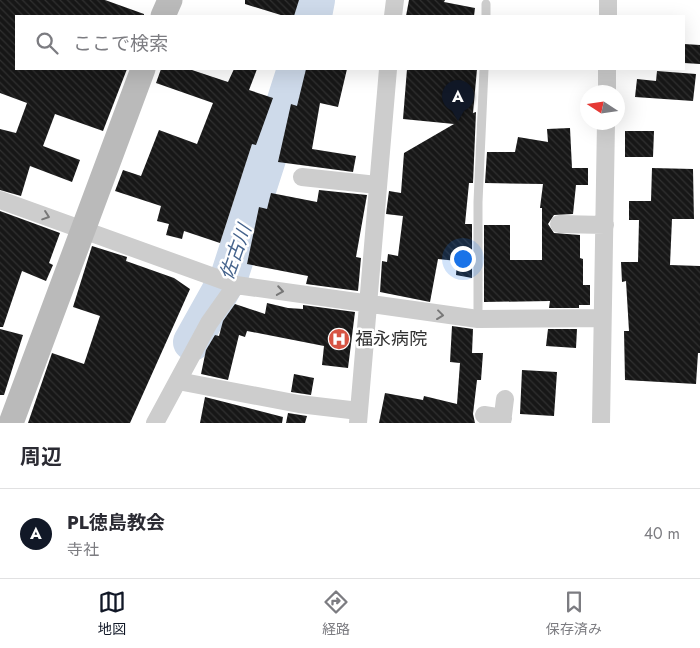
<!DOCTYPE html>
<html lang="ja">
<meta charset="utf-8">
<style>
:root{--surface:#fff;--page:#f2f2f3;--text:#2b2b33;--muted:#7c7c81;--line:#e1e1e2;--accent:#111827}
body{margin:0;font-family:Jost,"Noto Sans JP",sans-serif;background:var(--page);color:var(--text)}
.compass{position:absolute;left:580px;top:85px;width:45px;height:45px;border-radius:50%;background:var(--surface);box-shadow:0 5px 20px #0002;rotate:282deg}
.you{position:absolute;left:462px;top:258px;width:18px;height:18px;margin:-12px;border:4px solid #fff;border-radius:50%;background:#1a73e8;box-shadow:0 0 0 8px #1a73e833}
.badge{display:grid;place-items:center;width:32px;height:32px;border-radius:50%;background:var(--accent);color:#fff;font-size:16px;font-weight:700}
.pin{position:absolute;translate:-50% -41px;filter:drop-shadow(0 1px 2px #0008)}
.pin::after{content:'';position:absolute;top:26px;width:18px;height:15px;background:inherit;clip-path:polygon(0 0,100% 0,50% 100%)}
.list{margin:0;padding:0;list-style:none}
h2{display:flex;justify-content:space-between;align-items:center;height:65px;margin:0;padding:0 20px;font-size:21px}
h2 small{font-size:16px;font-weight:400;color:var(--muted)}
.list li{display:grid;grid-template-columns:32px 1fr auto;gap:15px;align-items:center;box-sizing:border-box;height:90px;padding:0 20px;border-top:1px solid var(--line)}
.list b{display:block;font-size:19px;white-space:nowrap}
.list p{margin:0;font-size:16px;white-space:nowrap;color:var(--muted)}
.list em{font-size:16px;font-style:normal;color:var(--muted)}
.icon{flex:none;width:28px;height:28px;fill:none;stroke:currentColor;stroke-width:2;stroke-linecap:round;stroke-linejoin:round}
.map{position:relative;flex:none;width:700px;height:423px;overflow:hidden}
.search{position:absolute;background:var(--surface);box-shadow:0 5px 20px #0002;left:15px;right:15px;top:15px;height:55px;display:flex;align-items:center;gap:12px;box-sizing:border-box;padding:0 18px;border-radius:0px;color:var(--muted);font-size:19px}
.sheet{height:155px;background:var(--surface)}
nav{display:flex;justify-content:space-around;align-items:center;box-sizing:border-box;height:70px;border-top:1px solid var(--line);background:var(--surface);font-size:14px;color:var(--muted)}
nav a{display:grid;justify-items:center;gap:2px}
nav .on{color:var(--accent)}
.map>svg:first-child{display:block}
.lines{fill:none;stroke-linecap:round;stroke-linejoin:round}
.river{stroke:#cedaea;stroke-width:38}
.building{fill:url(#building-back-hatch)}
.lane{stroke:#cdcdcd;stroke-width:9}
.street{stroke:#cdcdcd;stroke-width:18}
.secondary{stroke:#bababa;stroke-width:25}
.oneway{stroke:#777}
.labels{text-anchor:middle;stroke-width:5;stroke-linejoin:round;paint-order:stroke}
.poi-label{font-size:18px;fill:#303030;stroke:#fff;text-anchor:start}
.water-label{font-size:19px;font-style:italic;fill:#45638c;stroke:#fff}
</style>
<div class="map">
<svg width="700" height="423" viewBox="0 0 700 423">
<defs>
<pattern id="building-back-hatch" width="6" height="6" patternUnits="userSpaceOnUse" patternTransform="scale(1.25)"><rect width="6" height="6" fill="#171717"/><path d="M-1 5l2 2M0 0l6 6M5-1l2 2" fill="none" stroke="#303030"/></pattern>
</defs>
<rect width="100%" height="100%" fill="#fff"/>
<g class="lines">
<path class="river" d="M313,16l3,-16
M192,342l38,-68 66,-205"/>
</g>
<path class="building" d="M0,0h105l39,14v2h-128v53h111l-24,62 -48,-17 -12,32 37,14 -8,22 -42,-16 -9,30 -21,-6v-61l16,4 11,-30 -27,-10z
M245,0h54l-5,16h-10l-39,-12z
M409,0h36l-1,2 31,6 -1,8h-68z
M684,44l16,1v19l-16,-1z
M161,69h28l39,13 6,-13h23l-8,21 24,8 -17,47 -4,-1 -32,99 -36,-12 -2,8 -16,-4 3,-11 -12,-3 4,-15 -46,-15 8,-21 18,6 18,-46 38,14 16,-41 -57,-20z
M306,69h41l-9,38 -18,-4 -8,46 44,7 -3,16 -75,-10 13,-58 6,2z
M407,69h70l-4,44 3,-1 -3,71h-4l-4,41h7v54l-16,-3 1,-14 -19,-2 -8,43 -50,-10 2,-31 5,1 1,-8 10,2 5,-40 -17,-2 3,-23 12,2 3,-40 50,-29 -51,-5z
M657,71l39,3 -3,27 -58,-4 2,-18 19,2z
M570,128l2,40h16v17h-12l-3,29 -19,1 -6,9 6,9 26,2v23l3,1v26h7v20h-11v3h-30l1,-7 -66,1v-77h26v35h32v-52h-2l3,-24 -58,-1 2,-31h28l3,-15 30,5 -1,-13z
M625,131h29l-1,26h-28z
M652,168l41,1 1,50h-22l-2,46 30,1v87h-2l-2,31 -71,-4 -1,-49h5l-3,-50 -4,1 -1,-20h17l1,-42h-10v-19h22z
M319,190l48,5 -11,62 5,1 -3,33 -52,-7 2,-8 -61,-12 12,-57 8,2 4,-16 46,9z
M0,211l60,22 -11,30 4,2 -7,16 -24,-10 -19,56h-3z
M92,246l35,11 -1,4 48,17 16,11 -60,134h-102l24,-70 32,11 16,-48 -27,-9z
M267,303l21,5 15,1v-4l52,7 -7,56 -26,-3 2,-19 -77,-15 -2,6 -6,-2 -11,45 -27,-6 5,-24 9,-15 4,1 4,-15 12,-17 30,10z
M452,326l21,3 -1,24h11l-2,27h-4l-4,34 2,9h-96l6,-30 38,7 1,-4 33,8 3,-41 -10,-1z
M0,329l23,6 -19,60h-4z
M548,329h29l-1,19 -30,-2z
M522,370l35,2 -3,44 -34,-2z
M294,374l20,4 -3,17 -20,-3z
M205,397l78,20 -1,6h-82z
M288,413l19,3 -2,7h-19z"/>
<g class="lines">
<path class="lane" d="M486,16v-12
M478,319v-117l6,-133"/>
<path class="street" d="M393,16l2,-16
M608,16v-16
M607,92v-23
M302,177l75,8
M0,200l236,85 242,34 124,-1
M559,224l46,1
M178,381l121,23 60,7
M484,415l19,3
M155,423l54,-100 27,-38
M358,423l30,-354
M502,423l3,-24
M601,423l5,-301"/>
<path class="secondary" d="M163,16l7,-16
M11,423l132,-354"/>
</g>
<defs><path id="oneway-chevron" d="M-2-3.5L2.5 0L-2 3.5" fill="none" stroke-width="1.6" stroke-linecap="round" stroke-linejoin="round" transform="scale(1.25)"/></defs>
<g class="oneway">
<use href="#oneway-chevron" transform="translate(46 216) rotate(19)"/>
<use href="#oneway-chevron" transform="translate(280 291) rotate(9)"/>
<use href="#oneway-chevron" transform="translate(440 315) rotate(7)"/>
</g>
<defs>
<g id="hospital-disc" transform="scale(1.125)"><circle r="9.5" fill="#d75443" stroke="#fff"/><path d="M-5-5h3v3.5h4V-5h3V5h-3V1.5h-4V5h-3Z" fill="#fff"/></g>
</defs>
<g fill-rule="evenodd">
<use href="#hospital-disc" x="339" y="339"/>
</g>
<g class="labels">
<g class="poi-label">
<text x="355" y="345">福永病院</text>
</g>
<g class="water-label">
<text transform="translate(235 252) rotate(-70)" y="7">佐古川</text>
</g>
</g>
</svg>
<svg class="compass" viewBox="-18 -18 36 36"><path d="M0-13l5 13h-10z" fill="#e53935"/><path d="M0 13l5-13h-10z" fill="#7c7c81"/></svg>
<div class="you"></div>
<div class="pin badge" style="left:458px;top:121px">A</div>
<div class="search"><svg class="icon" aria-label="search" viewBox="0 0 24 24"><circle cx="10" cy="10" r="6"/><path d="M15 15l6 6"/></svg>ここで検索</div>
</div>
<section class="sheet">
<h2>周辺<small></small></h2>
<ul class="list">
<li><span class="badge">A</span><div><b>PL徳島教会</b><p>寺社</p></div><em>40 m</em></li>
</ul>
</section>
<nav>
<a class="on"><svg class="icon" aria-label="map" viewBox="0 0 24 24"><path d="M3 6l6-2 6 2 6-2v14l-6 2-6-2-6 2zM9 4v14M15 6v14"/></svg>地図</a>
<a><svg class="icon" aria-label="directions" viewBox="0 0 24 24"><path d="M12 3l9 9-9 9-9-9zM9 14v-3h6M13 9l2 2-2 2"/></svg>経路</a>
<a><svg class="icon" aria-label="saved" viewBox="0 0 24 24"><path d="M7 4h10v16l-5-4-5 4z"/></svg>保存済み</a>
</nav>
